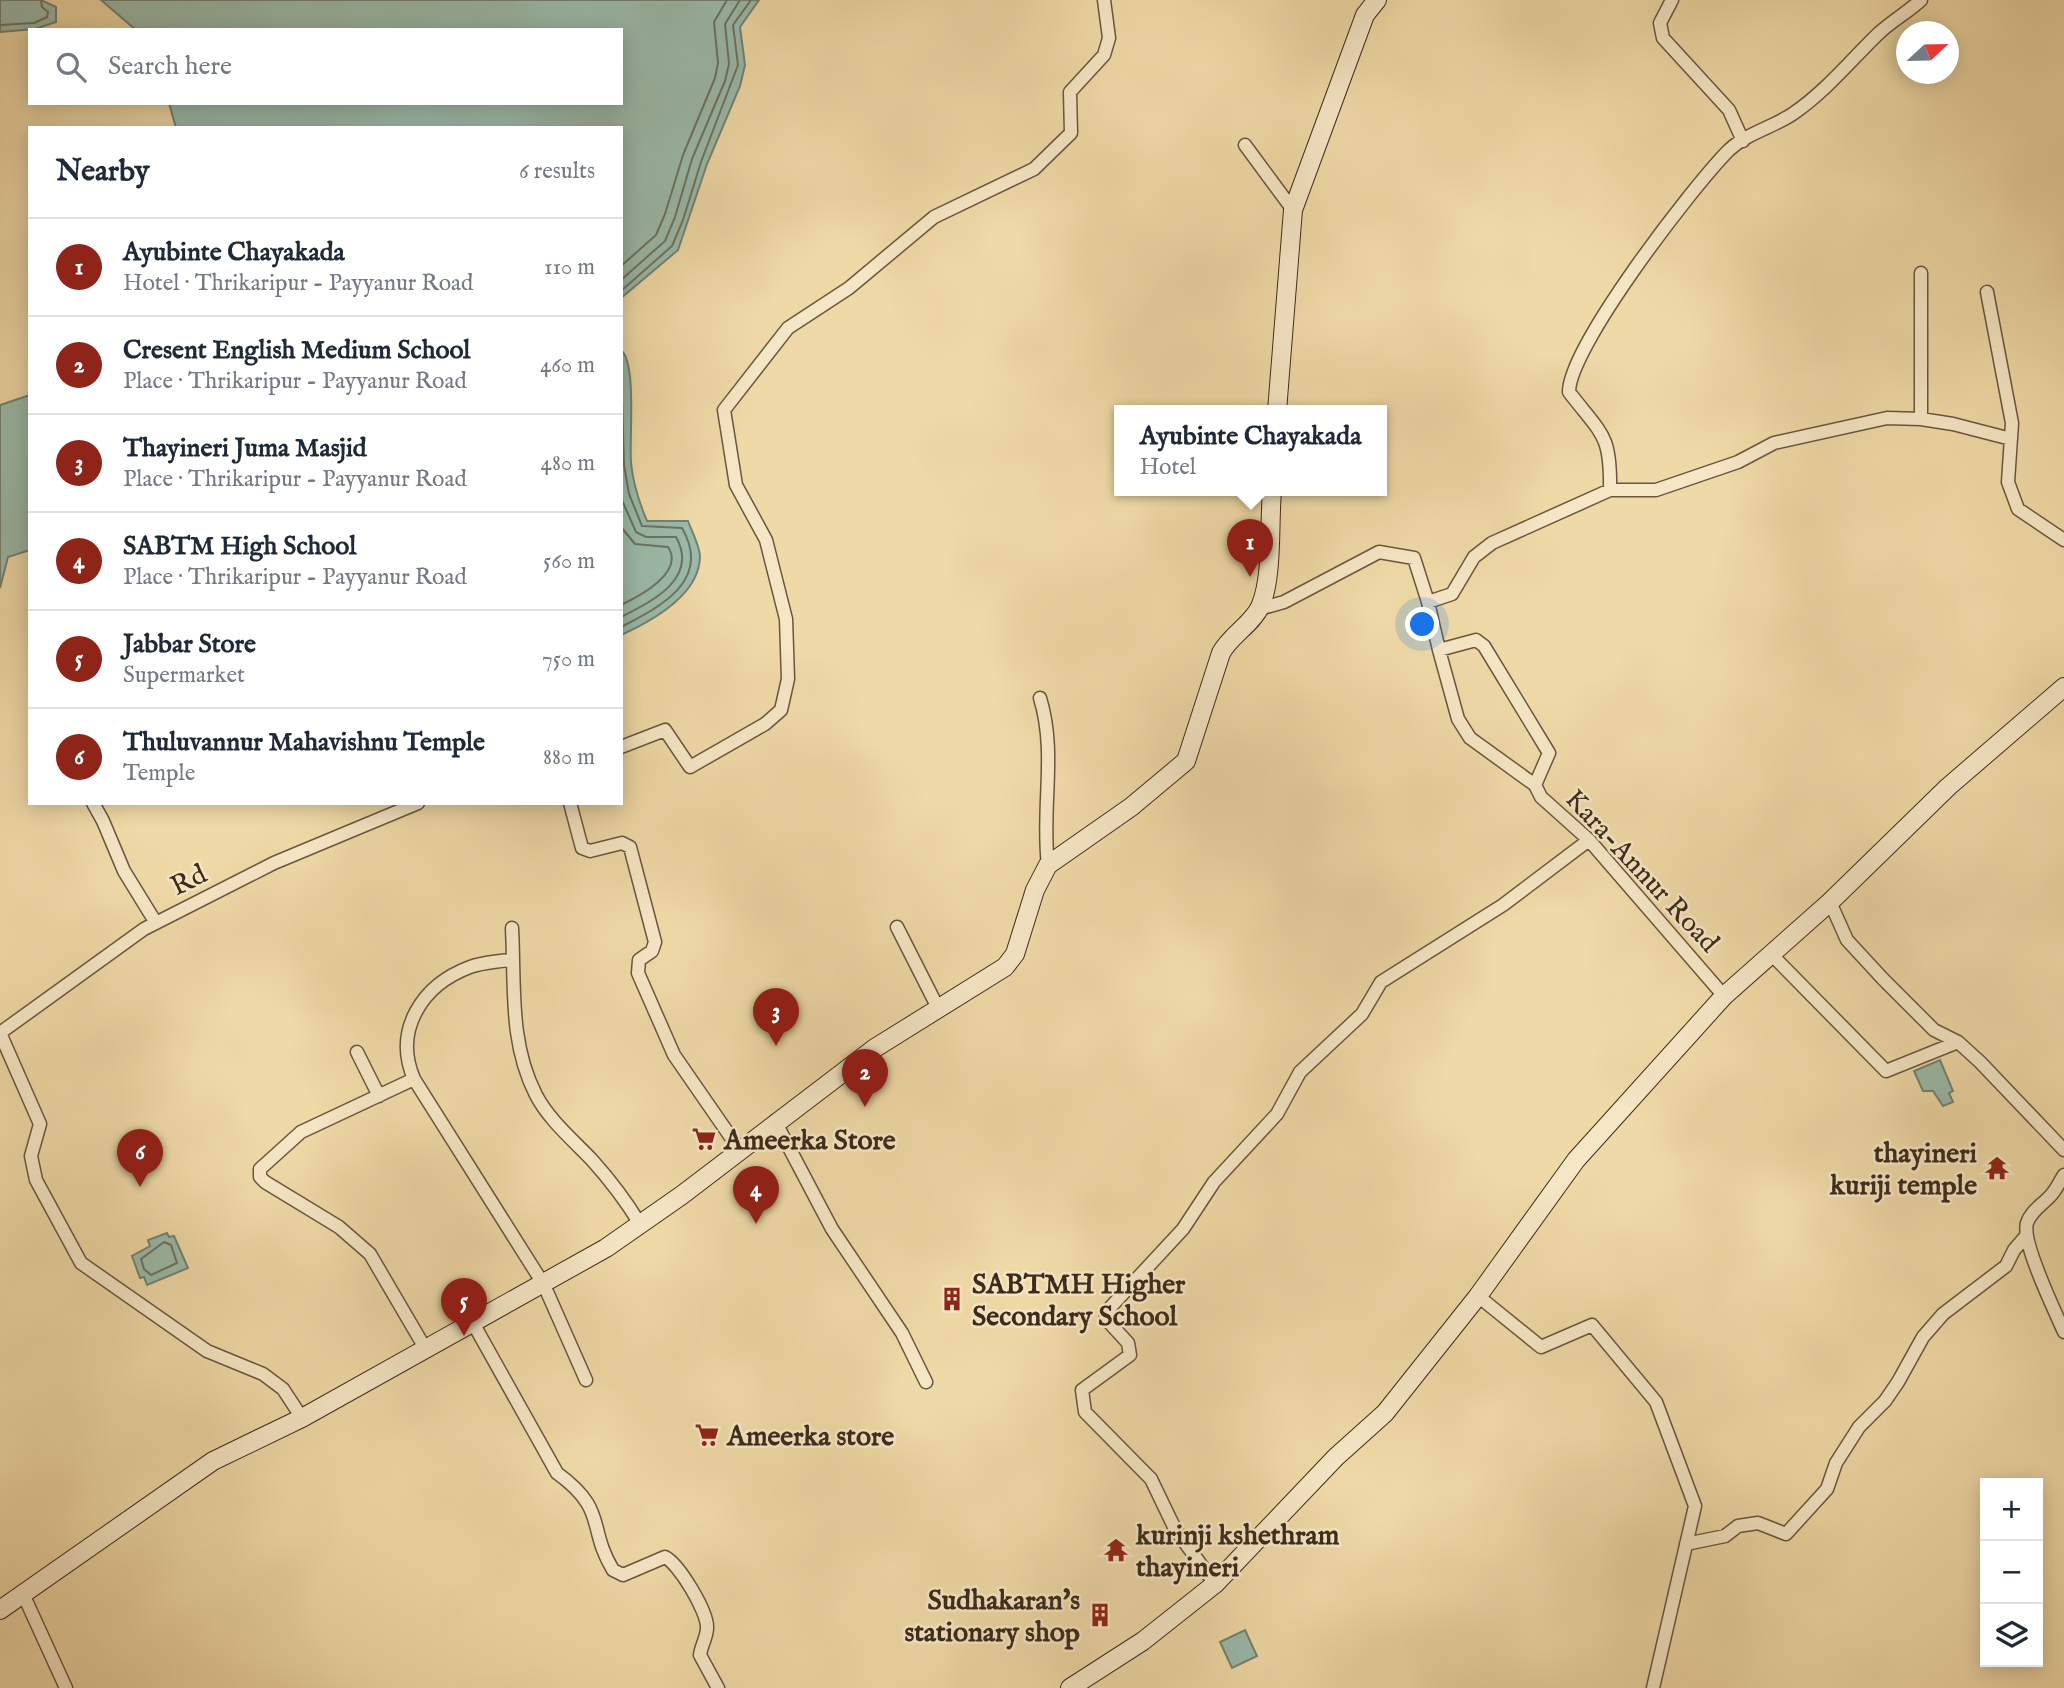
<!DOCTYPE html>
<meta charset="utf-8">
<style>
:root{--surface:#fff;--page:#f6f6f7;--text:#1f2937;--muted:#747a83;--line:#e0e1e3;--accent:#8f2418}
body{margin:0;font-family:"IM FELL English",serif;background:var(--page);color:var(--text)}
.controls{position:absolute;right:21px;bottom:21px;display:grid;overflow:hidden;border-radius:0px;box-shadow:0 4px 18px #0003}
.controls button{width:63px;height:63px;display:grid;place-items:center;padding:0;border:0;border-bottom:2px solid var(--line);background:var(--surface);color:var(--text);font:35px sans-serif}
.compass{position:absolute;left:1896px;top:21px;width:63px;height:63px;border-radius:50%;background:var(--surface);box-shadow:0 4px 18px #0003;rotate:68deg}
.you{position:absolute;left:1423px;top:625px;width:24px;height:24px;margin:-18px;border:5px solid #fff;border-radius:50%;background:#1a73e8;box-shadow:0 0 0 10px #1a73e833}
.badge{display:grid;place-items:center;width:46px;height:46px;border-radius:50%;background:var(--accent);color:#fff;font-size:23px;font-weight:700}
.pin{position:absolute;translate:-50% -58px;filter:drop-shadow(0 2px 4px #0008)}
.pin::after{content:'';position:absolute;top:37px;width:24px;height:21px;background:inherit;clip-path:polygon(0 0,100% 0,50% 100%)}
.popup{position:absolute;left:1114px;top:405px;width:273px;height:91px;box-sizing:border-box;display:grid;place-content:center;border-radius:0px;background:var(--surface);filter:drop-shadow(0 2px 5px #0005);font-size:23px;white-space:nowrap;color:var(--muted)}
.popup b{font-size:26px;color:var(--text)}
.popup::after{content:'';position:absolute;left:50%;top:100%;margin-left:-14px;border:14px solid transparent;border-top-color:var(--surface)}
.list{margin:0;padding:0;list-style:none}
h2{display:flex;justify-content:space-between;align-items:center;height:91px;margin:0;padding:0 28px;font-size:30px}
h2 small{font-size:23px;font-weight:400;color:var(--muted)}
.list li{display:grid;grid-template-columns:46px 1fr auto;gap:21px;align-items:center;box-sizing:border-box;height:98px;padding:0 28px;border-top:2px solid var(--line)}
.list b{display:block;font-size:26px;white-space:nowrap}
.list p{margin:0;font-size:23px;white-space:nowrap;color:var(--muted)}
.list em{font-size:23px;font-style:normal;color:var(--muted)}
.icon{flex:none;width:38px;height:38px;fill:none;stroke:currentColor;stroke-width:2;stroke-linecap:round;stroke-linejoin:round}
.map{position:relative;flex:none;width:2064px;height:1688px;overflow:hidden}
.search{position:absolute;background:var(--surface);box-shadow:0 4px 18px #0003;left:28px;top:28px;width:595px;height:77px;display:flex;align-items:center;gap:18px;box-sizing:border-box;padding:0 24px;border-radius:0px;color:var(--muted);font-size:26px}
.panel{position:absolute;background:var(--surface);box-shadow:0 4px 18px #0003;left:28px;top:126px;width:595px;height:679px;border-radius:0px}
.map>svg:first-child{display:block}
.water{fill:#9abaaa;stroke:#748171;stroke-width:2}
.lines{fill:none;stroke-linecap:round;stroke-linejoin:round}
.shore{stroke:#6b7262;stroke-width:2}
.minor-casing{stroke:#69563e;stroke-width:15}
.secondary-casing{stroke:#3c2b1b;stroke-width:20}
.minor{stroke:#f5e6c5;stroke-width:12}
.secondary{stroke:#f5e6c5;stroke-width:18}
.labels{text-anchor:middle;stroke-width:5;stroke-linejoin:round;paint-order:stroke}
.street-label{font-size:28px;fill:#3c2b1b;stroke:#f5e6c5}
.poi-label{font-size:28px;font-weight:bold;fill:#3c2b1b;stroke:#f5e6c5;text-anchor:start}
</style>
<div class="map">
<svg width="2064" height="1688" viewBox="0 0 2064 1688">
<rect width="100%" height="100%" fill="#efd9a6"/>
<filter id="stains"><feTurbulence type="fractalNoise" baseFrequency=".00286" numOctaves="4"/><feColorMatrix values="0 0 0 0 .2 0 0 0 0 .09 0 0 0 0 .02 0 0 0 .5 -.17"/></filter>
<radialGradient id="worn" r=".72"><stop offset=".6" stop-color="#630" stop-opacity="0"/><stop offset="1" stop-color="#630" stop-opacity=".3"/></radialGradient>
<path class="water" d="M0,0h41l15,7v15l-21,7 -35,3z
M101,0h658l-19,27 5,38 -5,21 -33,78 -29,86 -57,48v-170h-445l-7,-25h452v-73h-485z
M621,350c16,13 8,89 10,113 2,21 8,39 16,58h41c4,11 12,25 12,36 -1,38 -48,64 -79,78z
M30,395v155l-22,7 -8,31v-183z
M1940,1060l13,31 -4,2 4,9 -10,4 -10,-15h-10l-9,-20z
M167,1233l2,4 5,-1 14,32 -41,17 -3,-8 -4,1 -8,-22 18,-10 -2,-6z
M1245,1630l12,26 -25,12 -12,-26z"/>
<g class="lines">
<path class="shore" d="M0,25l34,-2 13,-6 1,-5 -6,-5 -1,-7
M621,266l35,-31 9,-21 18,-59 32,-77 3,-15 -4,-41 13,-22
M621,280l44,-39 10,-24 17,-58 33,-78 4,-17 -4,-40 15,-24
M621,291l51,-45 11,-26 18,-58 37,-97 -5,-40 18,-25
M621,365l3,100 5,29 13,32 40,2c30,52 -20,78 -61,99
M621,498l15,34 10,5h30c23,41 -23,64 -55,80
M621,527l14,17 33,3c17,25 -28,49 -47,58
M164,1242l7,3 6,18 -26,12 -7,-6 -3,-10z"/>
<g class="minor-casing">
<path id="minor" d="M1672,0l-12,23 3,15 66,72 14,31
M1921,0c-13,12 -29,21 -42,33 -28,27 -53,58 -85,80 -20,14 -47,20 -65,37 -36,36 -160,197 -160,242 33,43 42,42 41,98h46l82,-28 36,-19 113,-25 34,1 32,5 58,15
M1245,145l48,65
M1921,273v146
M1987,292l25,131 -4,59 10,27 46,31
M1428,602l24,-8 22,-37 18,-14 118,-53
M1259,609l25,-7 95,-50 35,6 14,44 11,48 37,-10 8,6 65,107 -14,32 6,12 48,43 135,156
M1439,650l19,69 12,19 65,47
M1040,698c17,55 1,111 8,167
M621,747l44,-17 25,37 75,-43 16,-14 7,-31 -2,-60 -20,-79 -30,-55 -12,-75 64,-82 61,-40 85,-71 100,-48 37,-36 -1,-41 34,-37 5,-17 -5,-38
M93,803l10,18 21,50 32,52
M570,803l12,45 8,3 32,-8 8,4 25,95 -3,9 -13,9 -1,13 36,82 65,94
M1830,902l17,38 36,39 51,51 24,12 22,20 84,88
M897,927l41,81
M512,928c3,57 -3,115 24,167 13,25 37,45 56,65 18,20 34,41 48,64
M1770,953l116,118 72,-29
M0,1033l40,91 -9,32 5,24 45,83 126,88 56,23 20,15 19,29
M0,1033l144,-104 130,-66 144,-60
M357,1052l22,44
M414,1079c-21,-49 8,-94 56,-112 13,-5 29,-5 43,-8
M775,1121l57,108 70,104 24,49
M2064,1175c-4,6 -7,13 -12,19 -8,10 -21,16 -25,29 -6,19 28,88 37,109
M1478,1296l63,51 51,-22 64,77 39,104 -42,182
M473,1323l84,150c51,37 30,54 56,97l10,5 42,-18c14,7 43,55 42,71 0,9 -6,18 -7,27l18,33
M425,1348l-55,-94 -31,-27 -74,-45 -5,-5v-8l41,-37 113,-53 130,206 42,95
M1686,1544l39,-8 13,-10 20,-3 28,11 41,-45 9,-26 23,-36 26,-26 13,-19 25,-45 20,-23 63,-48 8,-16 12,-14
M1215,1584l-40,-55 -24,-50 -66,-67 -3,-22 48,-35 -2,-12 -22,-24v-7l77,-83 31,-47 63,-68 23,-42 62,-58 19,-32 122,-77 86,-65
M24,1596l42,92"/>
</g>
<g class="secondary-casing">
<path id="secondary" d="M1277,411l16,-201 72,-195 12,-15
M0,1610l213,-149 89,-43 304,-170 76,-53 193,-147 130,-81 10,-13 20,-64 13,-25 83,-58 55,-46 35,-108c9,-17 31,-29 39,-46 13,-29 9,-83 12,-116
M1070,1688l73,-47 72,-57 121,-127 49,-44 93,-117 98,-136 148,-164 106,-94 118,-115 116,-100"/>
</g>
<use href="#minor" class="minor"/>
<use href="#secondary" class="secondary"/>
</g>
<defs>
<g id="supermarket-bare" transform="scale(1.89)"><path d="M-6-5.5h2.5l.6 2H6L4.5 2H-2.5L-4.4-4H-6ZM-1.5 3.2a1.3 1.3 0 1 0 .1 0ZM3 3.2a1.3 1.3 0 1 0 .1 0Z" fill="#8f2418" stroke="#f5e6c5" stroke-width="2.5" paint-order="stroke"/></g>
<g id="temple-bare" transform="scale(1.89)"><path d="M0-6L5-2H3V0L6.5 2.5H4V6H1.5V3h-3V6H-4V2.5H-6.5L-3 0V-2H-5Z" fill="#8f2418" stroke="#f5e6c5" stroke-width="2.5" paint-order="stroke"/></g>
<g id="building-bare" transform="scale(1.89)"><path d="M-4-6H4V6H1V3H-1V6H-4ZM-2.5-4.3h1.7v1.8h-1.7ZM.8-4.3h1.7v1.8H.8ZM-2.5-1h1.7V.8h-1.7ZM.8-1h1.7V.8H.8Z" fill="#8f2418" stroke="#f5e6c5" stroke-width="2.5" paint-order="stroke"/></g>
</defs>
<g fill-rule="evenodd">
<use href="#supermarket-bare" x="704" y="1139"/>
<use href="#temple-bare" x="1997" y="1168"/>
<use href="#building-bare" x="952" y="1299"/>
<use href="#supermarket-bare" x="707" y="1435"/>
<use href="#temple-bare" x="1116" y="1550"/>
<use href="#building-bare" x="1100" y="1615"/>
</g>
<g class="labels">
<g class="street-label">
<text transform="translate(1643 870) rotate(47)" y="10">Kara-Annur Road</text>
<text transform="translate(188 879) rotate(-27)" y="10">Rd</text>
</g>
<g class="poi-label">
<text x="724" y="1149">Ameerka Store</text>
<text x="1977" y="1162" text-anchor="end">thayineri<tspan x="1977" dy="32">kuriji temple</tspan></text>
<text x="972" y="1293">SABTMH Higher<tspan x="972" dy="32">Secondary School</tspan></text>
<text x="727" y="1445">Ameerka store</text>
<text x="1136" y="1544">kurinji kshethram<tspan x="1136" dy="32">thayineri</tspan></text>
<text x="1080" y="1609" text-anchor="end">Sudhakaran's<tspan x="1080" dy="32">stationary shop</tspan></text>
</g>
</g>
<rect width="100%" height="100%" filter="url(#stains)"/>
<rect width="100%" height="100%" fill="url(#worn)"/>
</svg>
<div class="controls">
<button>+</button>
<button>−</button>
<button><svg class="icon" aria-label="layers" viewBox="0 0 24 24"><path d="M12 4l9 5-9 5-9-5zM3 14l9 5 9-5"/></svg></button>
</div>
<svg class="compass" viewBox="-18 -18 36 36"><path d="M0-13l5 13h-10z" fill="#e53935"/><path d="M0 13l5-13h-10z" fill="#747a83"/></svg>
<div class="you"></div>
<div class="pin badge" style="left:1250px;top:577px">1</div>
<div class="popup"><b>Ayubinte Chayakada</b>Hotel</div>
<div class="pin badge" style="left:865px;top:1107px">2</div>
<div class="pin badge" style="left:776px;top:1046px">3</div>
<div class="pin badge" style="left:756px;top:1224px">4</div>
<div class="pin badge" style="left:464px;top:1336px">5</div>
<div class="pin badge" style="left:140px;top:1187px">6</div>
<div class="search"><svg class="icon" aria-label="search" viewBox="0 0 24 24"><circle cx="10" cy="10" r="6"/><path d="M15 15l6 6"/></svg>Search here</div>
<section class="panel">
<h2>Nearby<small>6 results</small></h2>
<ul class="list">
<li><span class="badge">1</span><div><b>Ayubinte Chayakada</b><p>Hotel · Thrikaripur - Payyanur Road</p></div><em>110 m</em></li>
<li><span class="badge">2</span><div><b>Cresent English Medium School</b><p>Place · Thrikaripur - Payyanur Road</p></div><em>460 m</em></li>
<li><span class="badge">3</span><div><b>Thayineri Juma Masjid</b><p>Place · Thrikaripur - Payyanur Road</p></div><em>480 m</em></li>
<li><span class="badge">4</span><div><b>SABTM High School</b><p>Place · Thrikaripur - Payyanur Road</p></div><em>560 m</em></li>
<li><span class="badge">5</span><div><b>Jabbar Store</b><p>Supermarket</p></div><em>750 m</em></li>
<li><span class="badge">6</span><div><b>Thuluvannur Mahavishnu Temple</b><p>Temple</p></div><em>880 m</em></li>
</ul>
</section>
</div>
